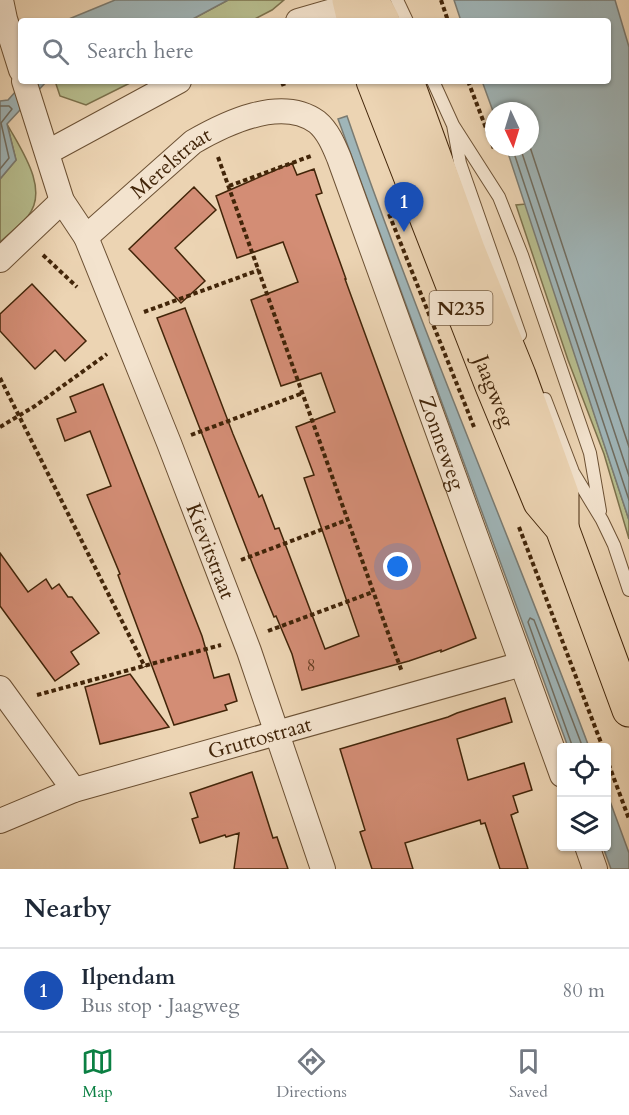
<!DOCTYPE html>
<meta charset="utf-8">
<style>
:root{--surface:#fff;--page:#f6f6f7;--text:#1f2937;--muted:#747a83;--line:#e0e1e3;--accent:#0b8043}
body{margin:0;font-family:Cardo,serif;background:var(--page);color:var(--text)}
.controls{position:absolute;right:18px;bottom:18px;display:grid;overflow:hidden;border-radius:6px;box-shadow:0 2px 4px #0004}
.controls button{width:54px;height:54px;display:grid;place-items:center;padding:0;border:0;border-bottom:2px solid var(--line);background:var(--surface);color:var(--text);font:30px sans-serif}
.compass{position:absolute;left:485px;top:102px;width:54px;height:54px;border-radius:50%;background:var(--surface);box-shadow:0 2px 4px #0004;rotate:176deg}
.you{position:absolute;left:398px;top:567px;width:21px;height:21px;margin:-15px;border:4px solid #fff;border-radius:50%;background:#1a73e8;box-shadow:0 0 0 9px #1a73e833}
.badge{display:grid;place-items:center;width:39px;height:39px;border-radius:50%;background:var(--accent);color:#fff;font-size:20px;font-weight:700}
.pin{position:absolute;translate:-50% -50px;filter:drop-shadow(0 2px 3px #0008)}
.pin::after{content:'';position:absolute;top:32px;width:21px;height:18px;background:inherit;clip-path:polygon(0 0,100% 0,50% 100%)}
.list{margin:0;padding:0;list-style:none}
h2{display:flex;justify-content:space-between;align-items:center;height:78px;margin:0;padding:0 24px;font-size:26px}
h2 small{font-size:20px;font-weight:400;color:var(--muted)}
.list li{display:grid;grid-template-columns:39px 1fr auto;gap:18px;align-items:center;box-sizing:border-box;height:84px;padding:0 24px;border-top:2px solid var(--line)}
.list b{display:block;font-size:22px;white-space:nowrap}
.list p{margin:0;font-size:20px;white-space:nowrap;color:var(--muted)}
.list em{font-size:20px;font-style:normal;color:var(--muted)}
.icon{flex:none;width:33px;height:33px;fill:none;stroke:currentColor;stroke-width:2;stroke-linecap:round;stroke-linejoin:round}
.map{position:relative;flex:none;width:629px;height:869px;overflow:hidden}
.search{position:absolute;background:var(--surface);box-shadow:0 2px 4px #0004;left:18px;right:18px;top:18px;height:66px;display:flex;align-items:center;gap:15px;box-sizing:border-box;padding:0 21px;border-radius:6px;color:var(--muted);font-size:22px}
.sheet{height:162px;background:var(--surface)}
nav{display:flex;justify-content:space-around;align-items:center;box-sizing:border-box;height:84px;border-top:2px solid var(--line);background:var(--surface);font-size:16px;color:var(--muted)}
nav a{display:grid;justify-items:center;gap:3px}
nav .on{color:var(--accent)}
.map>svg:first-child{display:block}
.green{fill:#b7bd8e;stroke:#7c714c;stroke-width:1.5}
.water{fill:#9fb5b8;stroke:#7a7b72;stroke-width:1.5}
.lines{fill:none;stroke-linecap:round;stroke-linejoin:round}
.shore{stroke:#706d60;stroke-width:1.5}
.building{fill:#d38d75;stroke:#422509;stroke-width:1.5}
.service-casing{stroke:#6c5134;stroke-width:14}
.minor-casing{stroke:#6c5134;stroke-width:26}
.primary-casing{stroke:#422509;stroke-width:35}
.path{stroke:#422509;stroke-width:4;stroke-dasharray:4.5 3;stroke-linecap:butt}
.service{stroke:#f3e3ce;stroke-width:12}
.minor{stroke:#f3e3ce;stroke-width:24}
.primary{stroke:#ecd4b3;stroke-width:33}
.labels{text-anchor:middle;stroke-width:6;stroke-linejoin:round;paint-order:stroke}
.number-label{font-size:18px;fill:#663f24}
.shield{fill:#f3e3ce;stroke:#775e44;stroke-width:1.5}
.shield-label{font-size:20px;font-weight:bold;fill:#422509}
.street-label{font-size:21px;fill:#422509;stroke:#f3e3ce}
</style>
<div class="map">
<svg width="629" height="869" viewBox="0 0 629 869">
<rect width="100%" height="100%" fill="#ecd4b3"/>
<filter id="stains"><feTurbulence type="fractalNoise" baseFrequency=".00333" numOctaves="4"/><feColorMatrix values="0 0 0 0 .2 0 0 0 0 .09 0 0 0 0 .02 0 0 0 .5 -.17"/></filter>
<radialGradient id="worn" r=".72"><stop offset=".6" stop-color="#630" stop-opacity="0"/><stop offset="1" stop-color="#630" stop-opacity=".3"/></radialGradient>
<path class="green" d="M228,0h56l-12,10 -21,11h-62z
M55,81h79l-48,24 -26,-9z
M7,124c13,24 43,65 21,92 -8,9 -19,18 -28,26v-63l16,-19z
M526,204l103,316v19l-25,-85 -36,-94 -52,-155z"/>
<path class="water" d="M115,0h113l-39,21h-125z
M454,0h161l14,47v473l-123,-373h24v-36h-36v3l-12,-33h126v-60h-147z
M25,81h22l-40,43 9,36 -16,19v-78l8,-1z
M347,116c73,213 163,420 242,631h-21l-230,-628z
M607,793l22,60v16h-18l-8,-22 3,-1z"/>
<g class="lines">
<path class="shore" d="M0,106h9l3,3 -11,14 8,35 -9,11
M512,147l117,353
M520,147l109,329
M530,147l99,300
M573,748l-45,-126 2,-4 4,2 49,128"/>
</g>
<path class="building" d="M292,163l5,12 17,-6 8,24 -6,2 30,84h-1l131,359 -35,14v-2l-32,11 -107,29 -10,-36 -16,-38 -2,1 -20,-49 -97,-250 28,-10 48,126 26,63 3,-2 13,34 4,-1 46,121 34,-13 -55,-158 10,-3 -18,-48 39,-15 -14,-39 -40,13 -30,-86 47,-18 -15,-40 -46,16 -21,-62z
M194,187l22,23 -41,38 30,33 -24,22 -52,-54z
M32,284l54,57 -21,20 -10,-11 -20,19 -35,-38v-17z
M103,384l99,252 12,42 15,-4 8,27 -12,4 2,5 -53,15 -56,-150 2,-1 -33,-79 24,-9 -21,-55 -25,10 -8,-22 19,-7 -6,-15z
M0,553l28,39 18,-13 6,10 7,-5 9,13h4l27,36 -28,19 8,12 -24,17 -55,-75z
M130,674l39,53 -69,17 -15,-57z
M505,698l7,24 -55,17 11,41 56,-17 8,27 -19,6 5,16 -7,3 17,54h-28l-15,-46 -4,1 -1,-4 -75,23 8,26h-41l-12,-37 5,-2 -25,-81 108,-32 9,-4z
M252,772l21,66 4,-1 11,32h-54l5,-36 -13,4 -1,-2 -25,8 -8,-24 6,-2 -8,-24z"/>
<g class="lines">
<g class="service-casing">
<path id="service" d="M397,0l10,21
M433,81l20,44 46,72 23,58 68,198 10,58
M453,125l7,38 60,172
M545,399l28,73 29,48 12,25 15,45"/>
</g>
<g class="minor-casing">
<g id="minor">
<path d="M1,0l4,19 16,51"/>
<path d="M298,21l52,-15 11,-6"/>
<path id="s1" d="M24,81l38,120 24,36 107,-95c33,-19 88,-46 124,-20 11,9 17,24 22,36l223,617"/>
<path d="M48,152l131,-71"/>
<path id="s2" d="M86,237l83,206 80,208 74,218"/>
<path d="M0,260l62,-59"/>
<path d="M0,688l74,102"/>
<path id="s3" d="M0,821l74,-31 448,-126"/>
<path d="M587,846l8,23"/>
</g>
</g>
<g class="primary-casing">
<g id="primary">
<path d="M349,0l5,21"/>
<path d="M372,0l11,21"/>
<path id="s4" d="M373,81l119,305 48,116 22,26 67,182"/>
<path d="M407,81l62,171 50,123 43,119v34"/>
</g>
</g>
<path class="path" d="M441,0l7,21
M468,81l26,68
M281,85l10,-4
M218,157l184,515
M229,186l82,-30
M389,214l85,213
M43,255l34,32
M144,312l115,-42
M0,378l145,289
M0,427l35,-21 72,-52
M191,435l112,-42
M519,527l84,221
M241,560l106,-40
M268,631l105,-39
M37,695l184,-50
M606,757l23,62"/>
<use href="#service" class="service"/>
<use href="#minor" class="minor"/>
<use href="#primary" class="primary"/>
</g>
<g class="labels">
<g class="number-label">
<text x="311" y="671">8</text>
</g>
<rect class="shield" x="429.5" y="291" width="63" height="34" rx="4.5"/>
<g class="shield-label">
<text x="461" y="315">N235</text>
</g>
<g class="street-label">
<text dy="7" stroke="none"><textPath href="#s1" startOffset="282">Merelstraat</textPath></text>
<text dy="7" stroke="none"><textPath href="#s4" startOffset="333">Jaagweg</textPath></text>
<text dy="7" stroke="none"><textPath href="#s1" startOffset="790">Zonneweg</textPath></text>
<text dy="7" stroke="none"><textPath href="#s2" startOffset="338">Kievitstraat</textPath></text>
<text dy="7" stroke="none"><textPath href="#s3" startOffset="273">Gruttostraat</textPath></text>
</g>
</g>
<rect width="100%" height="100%" filter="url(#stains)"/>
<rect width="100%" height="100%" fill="url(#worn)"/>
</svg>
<div class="controls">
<button><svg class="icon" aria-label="locate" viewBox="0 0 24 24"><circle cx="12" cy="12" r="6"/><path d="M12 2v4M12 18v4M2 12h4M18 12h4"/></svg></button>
<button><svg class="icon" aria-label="layers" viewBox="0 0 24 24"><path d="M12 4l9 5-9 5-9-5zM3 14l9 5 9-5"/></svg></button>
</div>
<svg class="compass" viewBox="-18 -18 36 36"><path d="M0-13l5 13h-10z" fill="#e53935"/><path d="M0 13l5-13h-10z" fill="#747a83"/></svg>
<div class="you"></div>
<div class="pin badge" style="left:404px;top:232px;background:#1a4fb4">1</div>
<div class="search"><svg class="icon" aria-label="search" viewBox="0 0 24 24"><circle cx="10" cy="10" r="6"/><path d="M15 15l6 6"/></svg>Search here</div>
</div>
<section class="sheet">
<h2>Nearby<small></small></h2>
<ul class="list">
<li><span class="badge" style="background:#1a4fb4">1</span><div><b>Ilpendam</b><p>Bus stop · Jaagweg</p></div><em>80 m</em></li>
</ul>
</section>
<nav>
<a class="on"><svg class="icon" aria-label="map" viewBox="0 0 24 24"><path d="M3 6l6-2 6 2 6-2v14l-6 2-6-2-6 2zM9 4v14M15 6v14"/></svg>Map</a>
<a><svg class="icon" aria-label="directions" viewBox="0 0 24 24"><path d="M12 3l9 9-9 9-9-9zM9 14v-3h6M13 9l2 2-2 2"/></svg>Directions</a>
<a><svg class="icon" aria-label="saved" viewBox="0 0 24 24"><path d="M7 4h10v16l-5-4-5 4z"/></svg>Saved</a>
</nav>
